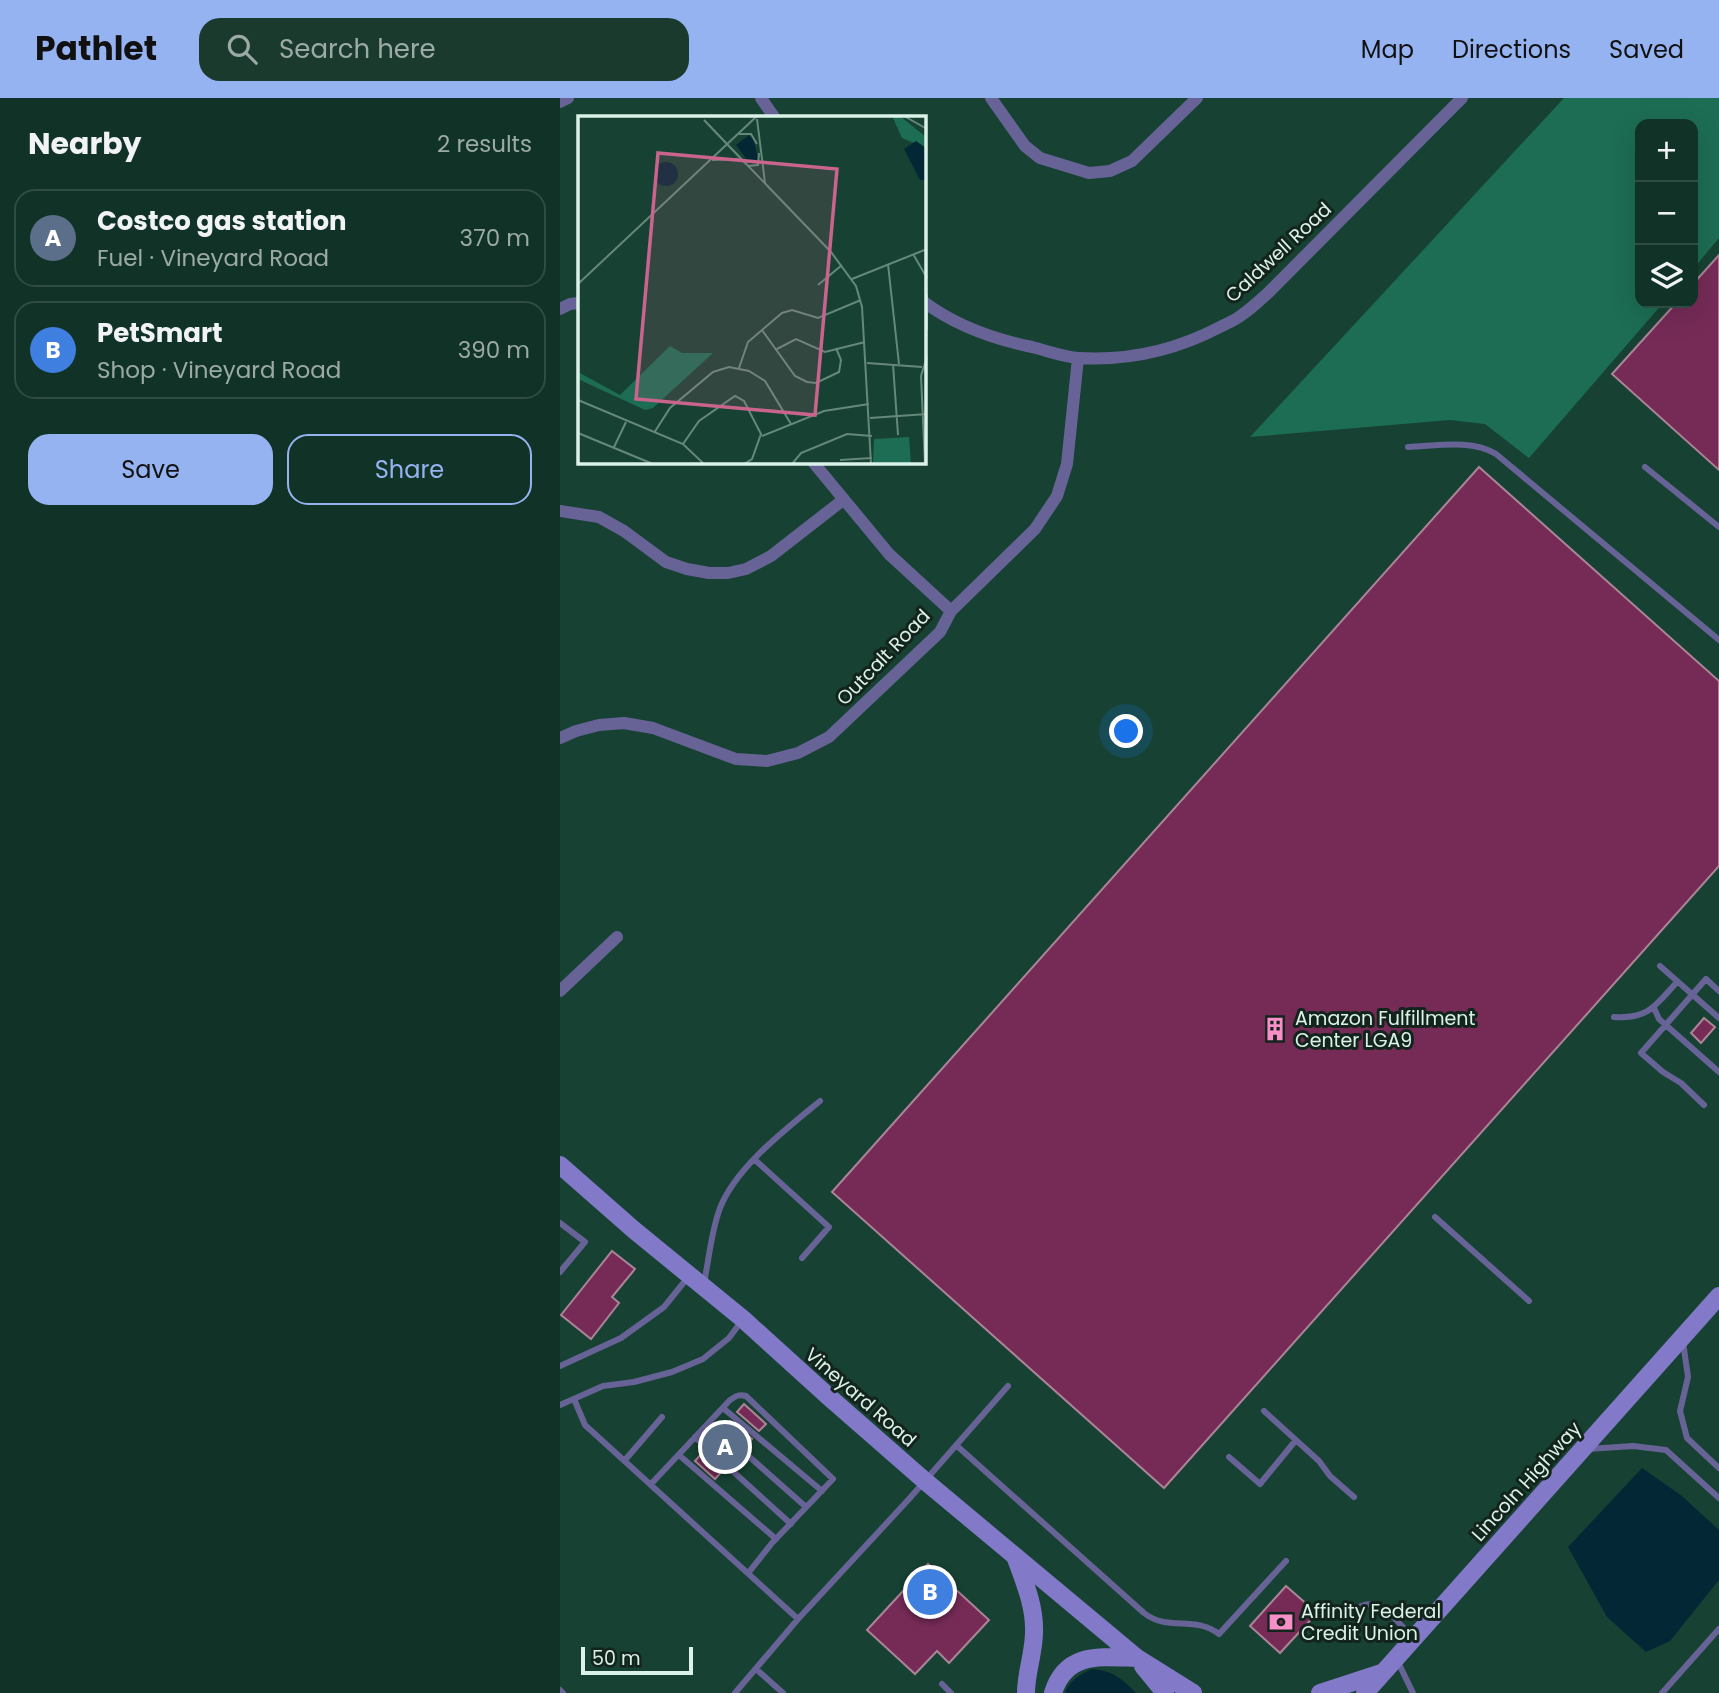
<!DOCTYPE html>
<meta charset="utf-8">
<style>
:root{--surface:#113226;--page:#1a3a2e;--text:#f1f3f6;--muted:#9caaa7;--line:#304d43;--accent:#95b2f1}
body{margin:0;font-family:Poppins,sans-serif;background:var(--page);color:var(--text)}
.controls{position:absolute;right:21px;top:21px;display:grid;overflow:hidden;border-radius:14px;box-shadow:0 7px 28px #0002}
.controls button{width:63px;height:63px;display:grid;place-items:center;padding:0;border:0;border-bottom:2px solid var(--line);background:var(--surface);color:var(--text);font:35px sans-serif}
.scale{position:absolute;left:21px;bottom:18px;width:112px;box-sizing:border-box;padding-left:7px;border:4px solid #dbf2e8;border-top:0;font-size:19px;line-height:24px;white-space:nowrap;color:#dbf2e8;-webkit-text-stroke:5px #13241d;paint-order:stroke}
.you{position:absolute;left:567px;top:634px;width:24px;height:24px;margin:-18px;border:5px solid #fff;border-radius:50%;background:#1a73e8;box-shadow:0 0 0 10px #1a73e833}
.badge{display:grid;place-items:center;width:46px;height:46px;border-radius:50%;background:var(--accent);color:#fff;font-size:23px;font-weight:700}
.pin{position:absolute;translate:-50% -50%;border:4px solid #fff;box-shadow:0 2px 7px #0006}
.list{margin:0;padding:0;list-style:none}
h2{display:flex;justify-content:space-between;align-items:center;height:91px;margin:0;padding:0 28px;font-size:30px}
h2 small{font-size:23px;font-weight:400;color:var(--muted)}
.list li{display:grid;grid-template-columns:46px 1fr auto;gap:21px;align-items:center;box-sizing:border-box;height:98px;margin:0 14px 14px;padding:0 14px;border:2px solid var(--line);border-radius:21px}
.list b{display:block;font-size:26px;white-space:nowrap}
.list p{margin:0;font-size:23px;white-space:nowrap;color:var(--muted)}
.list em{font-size:23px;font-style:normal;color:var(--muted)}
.actions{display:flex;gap:14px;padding:21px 28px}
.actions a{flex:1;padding:16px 0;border:2px solid var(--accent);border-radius:21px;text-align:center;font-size:24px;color:var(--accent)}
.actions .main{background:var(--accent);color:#111}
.icon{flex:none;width:38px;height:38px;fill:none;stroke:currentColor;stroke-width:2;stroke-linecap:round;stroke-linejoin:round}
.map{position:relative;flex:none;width:1159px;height:1595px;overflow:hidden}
header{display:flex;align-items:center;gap:42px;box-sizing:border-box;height:98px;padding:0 35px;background:var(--accent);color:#111}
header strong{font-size:33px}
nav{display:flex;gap:38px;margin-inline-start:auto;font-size:24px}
.search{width:490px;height:63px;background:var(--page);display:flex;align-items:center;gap:18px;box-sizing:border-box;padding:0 24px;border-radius:21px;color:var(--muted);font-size:26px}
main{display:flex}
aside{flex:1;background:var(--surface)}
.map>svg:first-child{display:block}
.green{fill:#1c6d53}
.water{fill:#042735}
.building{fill:#752b56;stroke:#ab8497;stroke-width:2}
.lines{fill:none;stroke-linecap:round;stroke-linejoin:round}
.lane{stroke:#676396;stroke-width:6}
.street{stroke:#676396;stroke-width:12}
.secondary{stroke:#8279c9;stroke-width:18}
.labels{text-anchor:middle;stroke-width:6;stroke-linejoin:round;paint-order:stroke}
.street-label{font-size:19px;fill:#dbf2e8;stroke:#13241d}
.poi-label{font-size:19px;fill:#dbf2e8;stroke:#13241d;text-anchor:start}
.inset-road{fill:none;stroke:#65887b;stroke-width:2}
.view{fill:#cb648c;fill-opacity:0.15;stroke:#cb648c;stroke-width:3.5}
.inset-edge{fill:none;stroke:#dbf2e8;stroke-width:3.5}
</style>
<header>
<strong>Pathlet</strong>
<div class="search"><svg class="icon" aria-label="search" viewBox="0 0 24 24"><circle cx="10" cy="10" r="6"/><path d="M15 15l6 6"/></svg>Search here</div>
<nav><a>Map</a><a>Directions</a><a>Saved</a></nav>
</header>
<main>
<aside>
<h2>Nearby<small>2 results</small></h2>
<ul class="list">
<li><span class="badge" style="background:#5c6f8a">A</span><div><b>Costco gas station</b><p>Fuel · Vineyard Road</p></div><em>370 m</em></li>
<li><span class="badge" style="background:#3f7fe0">B</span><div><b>PetSmart</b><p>Shop · Vineyard Road</p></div><em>390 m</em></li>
</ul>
<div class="actions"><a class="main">Save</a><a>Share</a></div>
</aside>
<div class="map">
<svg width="1159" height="1595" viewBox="0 0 1159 1595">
<rect width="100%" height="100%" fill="#174233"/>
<path class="green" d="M1004,0h155v140l-26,31v-145h-53v179h23l-134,155 -44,-34 -35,-4 -200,17z"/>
<path class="water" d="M1082,1370l40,28 37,34v50l-49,61 -24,11 -39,-35 -39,-70z
M532,1571c19,1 31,10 44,24h-71c4,-12 15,-19 27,-24z"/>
<path class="building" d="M1159,157v215l-107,-96 64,-71h17v-19z
M919,369l240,214v185l-555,622 -332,-296z
M1144,920l11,9 -14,16 -10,-10z
M52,1153l23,18 -23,28 7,6 -28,36 -30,-24z
M184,1306l22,20 -7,7 -22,-19z
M170,1323l22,18 -6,7 -22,-19z
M157,1338l21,18 -7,8 -21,-19z
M143,1354l20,18 -8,9 -20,-18z
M368,1466l61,56 -40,43 -12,-12 -22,23 -48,-44z
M726,1488l31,27 -37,40 -30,-27z"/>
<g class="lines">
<path class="lane" d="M848,349c29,-1 63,-8 88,7l223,186
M1085,369l74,60
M1100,868l59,52
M1094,910l5,11 60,53
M1054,919c35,2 41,-11 63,-35
M1144,1007l-23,-22 -18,-11 -22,-19 65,-74 13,12
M194,1061l75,68 -27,31
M875,1119l94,84
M0,1125l25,19 -25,30
M144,1185c5,-24 7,-51 16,-75 16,-41 66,-79 100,-107
M1123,1244l5,35 -8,34 7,27 32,30
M0,1268l61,-28 43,-31 25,-31
M14,1301l11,26 213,194
M0,1307l43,-19 31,-4 38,-10 31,-13 26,-21 14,-19
M163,1310l99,83
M704,1313l55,50 11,15 24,21
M150,1324l96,85
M135,1339l96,87
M396,1347l188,168c24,19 50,2 75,21l67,-73
M1028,1351l45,-3 33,4 53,48
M119,1357l97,84
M669,1359l31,27 36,-44
M65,1362l37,-43
M91,1386l79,-84c6,-4 9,-6 16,-4l87,83 -61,64 -23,29
M791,1516c25,-26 43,5 61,23
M837,1562l16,33
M196,1571l27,24
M382,1586l9,9
M0,1592l3,3
M175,1595l63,-74 111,-120 99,-113
M1102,1595l57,-64"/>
<path class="street" d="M201,0l13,19
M431,0l34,48 15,12 49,15 21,-2 22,-10 65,-63
M0,4l8,-4
M364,204c32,24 69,37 108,45 16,4 32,10 47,11 50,3 97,-8 141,-31 8,-4 16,-7 23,-13 9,-6 17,-14 25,-21l194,-195
M0,211l10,-5 9,-1
M253,364l76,92 62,57
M0,413l39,6 25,14 42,31 21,7 22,4h19l18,-4 25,-13 72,-56
M0,640l16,-7 23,-6 25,-2 29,5 83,31 31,2 31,-8 31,-16 111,-105 11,-21 84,-82 22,-33 10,-32 11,-106
M0,893l57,-54"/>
<path class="secondary" d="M0,1067l74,65 109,89 86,78 96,84 212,177 56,35
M455,1458c9,25 20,50 19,76 0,21 -8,40 -8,61
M583,1568l22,27
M493,1595c13,-42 48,-36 84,-35
M760,1595l61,-20
M805,1595l354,-397"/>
</g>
<defs>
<g id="building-bare" transform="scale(1.89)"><path d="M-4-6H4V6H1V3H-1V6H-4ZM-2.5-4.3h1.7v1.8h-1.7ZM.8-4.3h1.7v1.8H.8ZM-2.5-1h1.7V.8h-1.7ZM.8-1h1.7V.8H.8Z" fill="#f98fc9" stroke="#13241d" stroke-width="2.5" paint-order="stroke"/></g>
<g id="bank-bare" transform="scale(1.89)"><path d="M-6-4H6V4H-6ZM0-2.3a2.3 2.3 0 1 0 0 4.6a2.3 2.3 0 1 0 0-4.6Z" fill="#f98fc9" stroke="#13241d" stroke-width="2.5" paint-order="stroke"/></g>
</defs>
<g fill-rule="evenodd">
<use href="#building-bare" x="715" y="931"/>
<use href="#bank-bare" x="721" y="1524"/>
</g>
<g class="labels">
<g class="street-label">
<text transform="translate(718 154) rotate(-43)" y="7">Caldwell Road</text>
<text transform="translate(323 559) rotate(-46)" y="7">Outcalt Road</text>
<text transform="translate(301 1299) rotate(41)" y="7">Vineyard Road</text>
<text transform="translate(966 1383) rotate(-48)" y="7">Lincoln Highway</text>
</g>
<g class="poi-label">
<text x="735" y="927">Amazon Fulfillment<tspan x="735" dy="22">Center LGA9</tspan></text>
<text x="741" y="1520">Affinity Federal<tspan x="741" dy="22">Credit Union</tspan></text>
</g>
</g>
<g transform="translate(18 18)">
<rect width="348" height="348" fill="#174233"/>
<path d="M314,0h8l26,21v11l-24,-10zM92,230l12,7h31l-60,55 -8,2 -67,-31v-7l42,23zM331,321l2,27h-38l1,-25z" fill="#1c6d53"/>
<path d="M171,19l4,4 6,23 -9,2 -14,-19zM338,25l10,7v32h-6l-16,-31zM76 58a12 12 0 1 1 24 0a12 12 0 1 1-24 0Z" fill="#042735"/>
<path class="inset-road" d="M326,0l23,13M179,3l8,64M126,4l42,44M127,5l126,131 25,34 6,21 9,157M160,18h13l6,10M134,44l26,-1M169,50l11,-1 1,-12M335,138l14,24M310,148l11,100M274,163l75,-30M0,168l179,-168M240,169l24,-20M349,179v35M184,214l33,46 12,6 9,1 23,-11 2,-12 -5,-12M199,233l19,-10 29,13 40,-10M289,247l55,4M315,248l5,71M161,252l9,-26 34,-29 10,-3 26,8 43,-18M0,284l105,44 21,20M292,302l57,-4M0,317l75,31M76,317l16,-25 43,-36 16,-5 20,4 16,10 26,43M184,320l62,-25 45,-7M105,328l16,-23 36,-25 9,5 17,33 -9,25 -8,5M36,331l12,-25M262,344l32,-2M214,348l9,-11 46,-19 25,2M347,348l-4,-88 6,-19"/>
<path class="view" d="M80,37l179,16 -22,246 -179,-16z"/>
<rect width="348" height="348" class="inset-edge"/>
</g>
</svg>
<div class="controls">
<button>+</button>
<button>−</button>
<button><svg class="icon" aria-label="layers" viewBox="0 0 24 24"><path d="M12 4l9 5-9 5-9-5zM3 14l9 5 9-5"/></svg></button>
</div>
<div class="scale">50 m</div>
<div class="you"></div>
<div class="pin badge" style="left:165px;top:1349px;background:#5c6f8a">A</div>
<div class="pin badge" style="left:370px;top:1494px;background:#3f7fe0">B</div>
</div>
</main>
